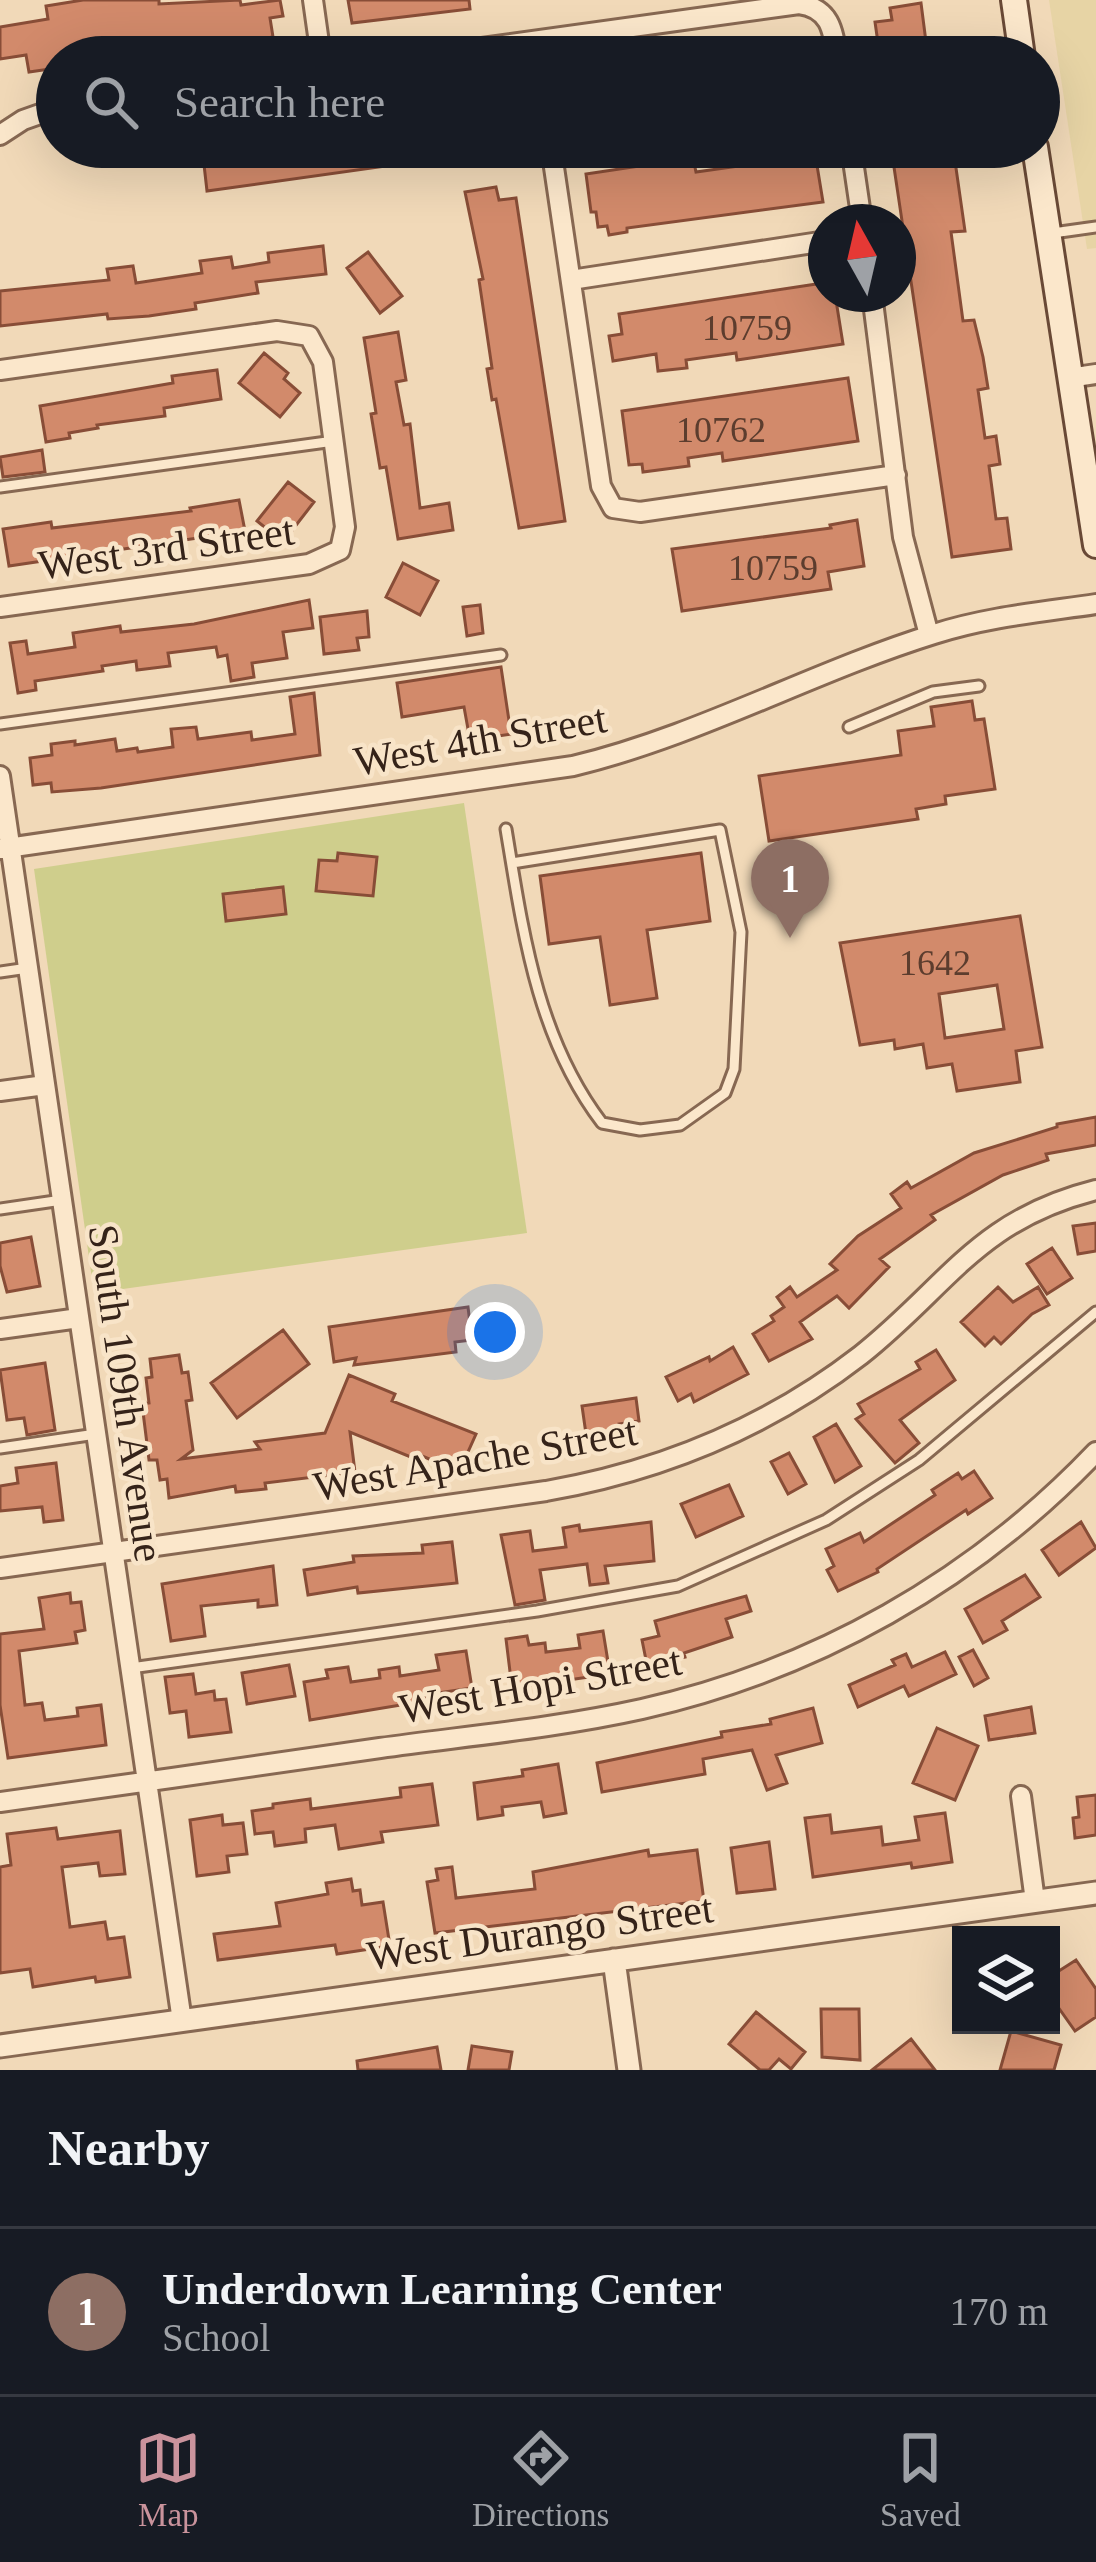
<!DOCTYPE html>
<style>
:root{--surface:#171b24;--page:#20242c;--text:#f1f3f6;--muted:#9ea1a6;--line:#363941;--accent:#ca939c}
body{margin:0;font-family:Georgia,serif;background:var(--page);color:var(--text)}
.controls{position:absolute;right:36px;bottom:36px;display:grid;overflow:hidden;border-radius:0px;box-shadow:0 12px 48px #0002}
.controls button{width:108px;height:108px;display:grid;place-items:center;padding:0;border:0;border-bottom:3px solid var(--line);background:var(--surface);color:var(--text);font:60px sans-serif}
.compass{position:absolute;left:808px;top:204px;width:108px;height:108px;border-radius:50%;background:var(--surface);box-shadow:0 12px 48px #0002;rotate:352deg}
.you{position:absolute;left:495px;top:1332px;width:42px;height:42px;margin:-30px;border:9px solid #fff;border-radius:50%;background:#1a73e8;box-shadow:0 0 0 18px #1a73e833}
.badge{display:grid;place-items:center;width:78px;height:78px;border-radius:50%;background:var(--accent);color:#fff;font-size:39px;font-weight:700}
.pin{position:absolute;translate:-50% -99px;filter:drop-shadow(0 3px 6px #0008)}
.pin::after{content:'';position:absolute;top:63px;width:42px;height:36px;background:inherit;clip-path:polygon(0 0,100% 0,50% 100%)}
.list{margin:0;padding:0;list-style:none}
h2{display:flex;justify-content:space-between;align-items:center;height:156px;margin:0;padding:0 48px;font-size:51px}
h2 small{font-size:39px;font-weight:400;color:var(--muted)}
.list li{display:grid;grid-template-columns:78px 1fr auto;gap:36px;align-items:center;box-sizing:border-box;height:168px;padding:0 48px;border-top:3px solid var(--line)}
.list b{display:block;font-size:45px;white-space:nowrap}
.list p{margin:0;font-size:39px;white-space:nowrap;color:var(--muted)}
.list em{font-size:39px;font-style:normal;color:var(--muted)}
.icon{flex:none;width:66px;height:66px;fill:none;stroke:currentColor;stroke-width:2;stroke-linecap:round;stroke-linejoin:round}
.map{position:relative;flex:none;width:1096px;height:2070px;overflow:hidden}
.search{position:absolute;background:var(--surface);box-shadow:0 12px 48px #0002;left:36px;right:36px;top:36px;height:132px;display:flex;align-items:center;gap:30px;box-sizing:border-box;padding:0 42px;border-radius:66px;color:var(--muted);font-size:45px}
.sheet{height:324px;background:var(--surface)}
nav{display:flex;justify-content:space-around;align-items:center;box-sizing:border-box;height:168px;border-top:3px solid var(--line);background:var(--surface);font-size:33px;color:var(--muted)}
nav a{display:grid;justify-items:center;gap:6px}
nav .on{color:var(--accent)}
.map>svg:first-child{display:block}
.farmland{fill:#e7d4a5}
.green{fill:#cfce8c}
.building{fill:#d28a6b;stroke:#884d37;stroke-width:3;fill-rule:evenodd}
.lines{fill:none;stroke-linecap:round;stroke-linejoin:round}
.service-casing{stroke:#876852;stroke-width:15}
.minor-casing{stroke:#876852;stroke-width:24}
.tertiary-casing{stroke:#876852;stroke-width:27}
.secondary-casing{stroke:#694936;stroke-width:30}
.service{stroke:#fbe7cb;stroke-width:9}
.minor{stroke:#fbe7cb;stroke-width:18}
.tertiary{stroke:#fbe7cb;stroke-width:21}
.secondary{stroke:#fbe7cb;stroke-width:24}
.labels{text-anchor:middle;stroke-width:9;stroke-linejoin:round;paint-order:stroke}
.number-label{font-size:36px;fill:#5c3d2e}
.street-label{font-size:42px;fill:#352319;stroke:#f8e4c8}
</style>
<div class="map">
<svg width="1096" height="2070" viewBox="0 0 1096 2070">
<rect width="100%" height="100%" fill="#f1d9b8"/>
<path class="farmland" d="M1049,0h47v248l-9,1z"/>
<path class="green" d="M464,803l63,430 -433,60 -60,-424z"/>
<path class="building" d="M83,0h76v4l81,-4 1,5 39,-5 3,16 -13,2 3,19 -67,10 -88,10h-61v11l-28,4 -3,-17 -26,4v-32l48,-8 -2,-13z
M348,0h121l1,9 -118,14z
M921,3l5,39 12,-1 2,16h-60l-5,-35 17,-2 -2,-12z
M202,147h247l1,10 -243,34z
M769,147h45l9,55 -196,26v4l-18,3 -2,-9 -9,1 -2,-15h-5l-5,-38 107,-16 3,14 50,-7 -2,-14z
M891,147h62l12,84 -14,1 12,89 11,-1 9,37 5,31 -10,2 7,48 11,-2 4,28 -11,2 7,53 11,-1 4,31 -59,8z
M496,187l3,13 17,-2 49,323 -46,7 -23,-129 -4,1 -5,-31 5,-1 -13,-88 4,-1 -18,-87z
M323,246l3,28 -70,8 2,11 -63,10 1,6 -47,7 -41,3 -1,-5 -107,12v-35l109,-11 -2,-11 26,-3 3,17 66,-10 -2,-12 31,-4 2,11 36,-6 -1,-9z
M368,252l34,44 -22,17 -33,-45z
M823,283l1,10 11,1 8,50 -106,16 -1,-7 -50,7 1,8 -29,3 -2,-17 -43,7 -4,-25 13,-2 -3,-20z
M398,332l8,48 -10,2 8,43 6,-1 10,84 29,-5 4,27 -55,9 -12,-72 -6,1 -9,-54 5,-1 -12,-75z
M264,353l24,20 -4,6 16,14 -20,24 -41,-34z
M217,370l4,29 -57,9 1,8 -68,9 1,3 -29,5 1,5 -24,4 -6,-36 133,-23 -1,-7z
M848,378l10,63 -135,20 -1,-8 -34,5 1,8 -46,6 -1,-8 -13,1 -7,-54z
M42,450l3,22 -42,5 -3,-20z
M288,482l26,20 -31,40 -26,-21z
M239,500l6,31 -236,35 -6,-37 48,-7 1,6 139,-17 -1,-3z
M857,520l7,46 -36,6 3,17 -149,22 -10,-62 159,-21 -1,-3z
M403,563l35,18 -18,34 -34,-18z
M309,600l4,28 -30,4 4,26 -35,5 2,14 -23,4 -4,-26 -9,2 -2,-10 -48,6 2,13 -33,4 -1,-9 -34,5 1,5 -68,10 1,9 -18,3 -8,-50 16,-2 2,13 47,-7 -2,-14 47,-7 1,6 73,-8z
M480,605l3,28 -16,3 -4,-29z
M367,611l2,26 -12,1 2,12 -35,4 -4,-37z
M501,667l10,67 -41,6 -6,-33 -62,10 -5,-34z
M314,693l6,62 -219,33 -49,4 -1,-9 -18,2 -3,-27 22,-3 -1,-11 24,-3v4l40,-6 2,12 20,-3 1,4 35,-5 -2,-18 25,-2 2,12 53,-7 1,8 43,-6 -5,-37z
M972,701l3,19 9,-1 11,70 -50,7 1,8 -30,5 2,10 -149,22 -10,-65 142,-21 -3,-24 36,-5 -3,-19z
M338,853l39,4 -4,39 -57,-5 3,-31 18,1z
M701,853l9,68 -63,9 10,68 -47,7 -10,-68 -51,7 -9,-68z
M283,887l3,27 -60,7 -3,-27z
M1020,916l22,131 -26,4 4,31 -63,9 -5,-27 -25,4 -4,-24 -28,5 -1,-9 -34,5 -20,-102zM997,985l7,44 -59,9 -6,-44z
M1096,1117v28l-50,9 2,6 -45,15 -72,40 4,5 -55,39 9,8 -40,41 -12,-12 -37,26 12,17 -43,22 -16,-27 21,-13 -3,-5 13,-9 -7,-10 13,-10 7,10 40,-27 -7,-6 28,-28 43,-28 -10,-14 16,-12 4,6 63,-35 83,-26v-3z
M1096,1223v28l-18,3 -5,-28z
M31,1237l9,49 -33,6 -7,-26v-23z
M1052,1248l20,30 -25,16 -20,-30z
M998,1287l15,15 25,-15 11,18 -17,9 -31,30 -7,-7 -9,9 -24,-24z
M468,1307l4,33 -17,2 1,10 -102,13 2,-7 -22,4 -5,-35z
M283,1330l26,34 -72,54 -26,-35z
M733,1347l15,27 -54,28 -3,-8 -13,7 -12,-24 43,-20 1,4z
M936,1350l19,30 -55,40 19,23 -24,20 -39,-44 8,-5 -6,-10 62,-35 -4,-7z
M179,1355l3,18 6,-1 4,28 -6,1 7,49 -12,9 79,-10 -5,-7 70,-9 24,-58 46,19 -3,7 84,33 -13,29 -16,-6 -4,8 -23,-10 -2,5 -68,-28 5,40 -90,11 1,6 -30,3 -1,-6 -66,12 -2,-19 -7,1 -3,-20h-8l-7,-56 7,-1 -3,-25 6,-1 -2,-18z
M45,1363l10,67 -28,5 -3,-17 -17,2 -7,-50z
M636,1398l3,23 -20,3 2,12 -34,5 -5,-35z
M836,1424l25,42 -26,16 -21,-45z
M789,1453l17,31 -18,10 -17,-32z
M56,1463l7,57 -19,2 -2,-15 -42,4v-25l18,-3 -2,-15z
M974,1471l18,27 -24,16 -2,-4 -89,59 1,3 -40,19 -11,-21 7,-4 -8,-17 34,-16 4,9 71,-47 -3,-5 26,-17 4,6z
M729,1485l14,31 -47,21 -15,-33z
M651,1522l3,39 -49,5 3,17 -18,2 -3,-21 -47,6 5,30 -30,5 -14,-70 29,-4 3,20 33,-4 -3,-19 16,-3 1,6z
M1081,1522l15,26 -37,27 -17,-25z
M452,1542l5,41 -99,10 -1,-6 -49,8 -4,-25 50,-8 -1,-6 70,-3 -1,-8z
M273,1566l4,39 -19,2v-7l-57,6 4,30 -34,5 -9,-57z
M1025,1575l15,22 -38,24 5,9 -24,13 -18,-34z
M70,1593l1,10 10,-1 4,28 -10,2 2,11 -58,8 6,54 17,-2 3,17 33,-4 -1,-8 24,-3 5,40 -98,13 -8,-53v-71l44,-5 -5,-31z
M746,1596l5,15 -25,8 6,18 -48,16 1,4 -38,8 -5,-25 17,-4 -4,-15z
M603,1631l7,43 -98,14 -6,-49 21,-3 2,9 16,-2 1,9 34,-4 -2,-13z
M973,1650l15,28 -14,8 -15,-29z
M466,1651l6,37 -48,7 1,6 -115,19 -6,-38 24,-4 -2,-8 22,-3 3,15 29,-4 -1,-8 20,-3 1,9 39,-6 -3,-15z
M945,1652l11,22 -47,22 -5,-10 -46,21 -9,-22 46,-20 -3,-5 14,-6 6,13z
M289,1665l6,31 -48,8 -5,-31z
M193,1674l3,20 18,-3 1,9 11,-1 5,33 -42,5 -3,-26 -16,2 -5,-36z
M1031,1707l4,26 -46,7 -4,-24z
M813,1708l9,35 -46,12 11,28 -20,7 -15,-40 -49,9 2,15 -103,18 -5,-29 125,-26 -1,-5 50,-8 -1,-5z
M937,1728l41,18 -23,54 -42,-17z
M558,1764l8,49 -22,4 -3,-15 -39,5 1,8 -25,4 -4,-36 49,-7 -1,-6z
M432,1784l6,41 -57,7 2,10 -44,7 -4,-24 -30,4 1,13 -31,4 -2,-14 -18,2 -3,-23 21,-3v-4l37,-5 1,10 90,-12 -1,-9z
M1096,1795v40l-21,3 -2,-20 6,-1 -2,-20z
M945,1813l7,49 -40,6 -1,-5 -98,14 -8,-59 25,-3 2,18 49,-6 2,18 36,-5 -4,-23z
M222,1815l1,10 20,-2 4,31 -20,2 2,16 -32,4 -7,-56z
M56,1828l2,11 62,-8 5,43 -25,2 -2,-13 -36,4 8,60 35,-5 3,17 16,-2 6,40 -34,5 -1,-5 -62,10 -3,-18 -30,4v-106l11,-2 -4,-31z
M769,1842l6,47 -38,4 -6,-45z
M648,1850l1,6 48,-6 7,51 -269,32 -8,-51 11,-2 -2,-11 16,-2 4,31 79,-9 -2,-17z
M351,1879l2,12 7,-1 2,15 21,-3 7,44 -53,8 -2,-9 -117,15 -4,-26 66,-8 -4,-23 52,-9 -2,-11z
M1076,1960l20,29v28l-21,14 -24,-34v-21z
M821,2009h38l1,51 -38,-3z
M756,2012l49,40 -14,17 -12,-10 -10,11h-9l-31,-26z
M1011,2031l50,14 -7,25h-54z
M911,2039l24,31h-63z
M472,2046l40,6 -3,18h-41z
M437,2047l4,23h-83l-1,-9z"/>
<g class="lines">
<g class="service-casing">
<path id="service" d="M1053,233l43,-6
M0,487l334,-46
M0,724l501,-69
M849,727l84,-35 46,-6
M506,829c17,103 31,209 96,294l38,7 40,-5 45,-32 9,-24 7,-137 -21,-102 -208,33
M0,972l28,-4
M0,1209l62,-9
M0,1448l96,-14
M131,1668l406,-57 141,-25 148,-66 93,-60 177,-148"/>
</g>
<g class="minor-casing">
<path id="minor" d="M313,0l8,57
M416,57l383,-53c31,4 34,26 38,53
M0,135l23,-15 34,-12
M551,147l50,339 12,22 27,4 256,-37
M851,147l11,75
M571,280l255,-39
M872,294l31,243 26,98
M0,370l277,-39 32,5 14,26 22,165 -5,23 -31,14 -309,43
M1069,378l27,-4
M0,776l182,1245
M0,849l573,-83c125,-30 239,-94 361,-132 53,-17 108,-22 162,-30
M0,1091l45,-6
M0,1329l79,-11
M0,1568l546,-77c115,-20 222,-64 315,-136 87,-69 116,-135 235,-165
M1021,1796l14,105
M0,1802c127,-17 253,-36 380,-54 87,-12 176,-20 262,-39 173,-39 331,-128 454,-257"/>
</g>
<g class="tertiary-casing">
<path id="tertiary" d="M614,1960l15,110
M0,2046l1096,-153"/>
</g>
<g class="secondary-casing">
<path id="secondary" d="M1014,0l8,57
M1035,147l61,398"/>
</g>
<use href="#service" class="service"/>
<use href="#minor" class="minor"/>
<use href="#tertiary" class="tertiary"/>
<use href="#secondary" class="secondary"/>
</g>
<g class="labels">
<g class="number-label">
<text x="747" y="340">10759</text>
<text x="721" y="442">10762</text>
<text x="773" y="580">10759</text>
<text x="935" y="975">1642</text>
</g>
<g class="street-label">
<text transform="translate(166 547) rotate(-8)" y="15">West 3rd Street</text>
<text transform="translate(480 739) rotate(-10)" y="15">West 4th Street</text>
<text transform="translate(127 1393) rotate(82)" y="15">South 109th Avenue</text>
<text transform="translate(475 1458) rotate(-10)" y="15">West Apache Street</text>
<text transform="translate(540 1684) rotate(-10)" y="15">West Hopi Street</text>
<text transform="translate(540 1931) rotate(-8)" y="15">West Durango Street</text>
</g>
</g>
</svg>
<div class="controls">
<button><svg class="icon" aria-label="layers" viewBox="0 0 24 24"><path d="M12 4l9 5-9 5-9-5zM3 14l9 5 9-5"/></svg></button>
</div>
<svg class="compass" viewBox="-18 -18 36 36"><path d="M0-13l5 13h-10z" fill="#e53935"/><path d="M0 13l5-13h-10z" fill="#9ea1a6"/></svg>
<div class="you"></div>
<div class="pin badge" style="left:790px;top:938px;background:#8d6e63">1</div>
<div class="search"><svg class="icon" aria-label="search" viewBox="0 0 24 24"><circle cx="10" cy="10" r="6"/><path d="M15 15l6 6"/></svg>Search here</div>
</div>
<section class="sheet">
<h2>Nearby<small></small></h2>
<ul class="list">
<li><span class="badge" style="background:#8d6e63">1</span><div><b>Underdown Learning Center</b><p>School</p></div><em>170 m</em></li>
</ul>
</section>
<nav>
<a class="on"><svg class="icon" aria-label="map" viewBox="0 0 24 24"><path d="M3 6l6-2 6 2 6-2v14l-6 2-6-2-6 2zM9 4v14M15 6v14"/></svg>Map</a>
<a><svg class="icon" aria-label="directions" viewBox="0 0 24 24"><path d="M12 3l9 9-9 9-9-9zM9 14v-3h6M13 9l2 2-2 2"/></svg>Directions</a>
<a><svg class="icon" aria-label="saved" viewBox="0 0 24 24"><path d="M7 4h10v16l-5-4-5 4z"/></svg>Saved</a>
</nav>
